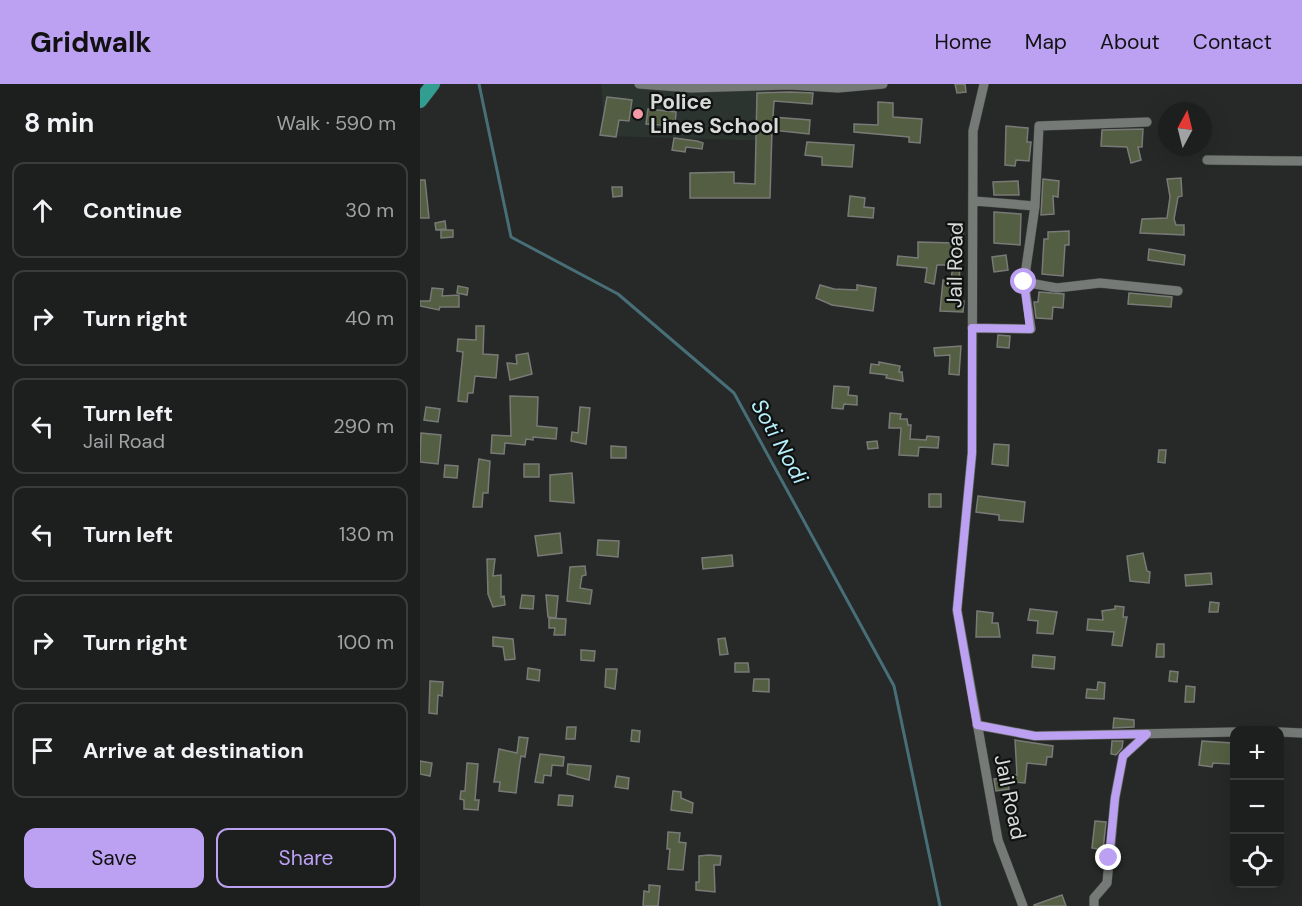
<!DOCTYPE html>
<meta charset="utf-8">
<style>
:root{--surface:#1c1f1d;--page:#252726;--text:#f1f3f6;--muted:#a0a2a4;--line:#3a3d3b;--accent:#bca0f2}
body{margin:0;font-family:"DM Sans",sans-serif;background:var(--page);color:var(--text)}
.controls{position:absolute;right:18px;bottom:18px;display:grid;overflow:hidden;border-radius:12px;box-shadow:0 6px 24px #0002}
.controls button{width:54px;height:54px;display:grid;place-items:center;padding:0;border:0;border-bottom:2px solid var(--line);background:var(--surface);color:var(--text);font:30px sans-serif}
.compass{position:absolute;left:738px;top:18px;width:54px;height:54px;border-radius:50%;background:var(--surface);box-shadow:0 6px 24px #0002;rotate:7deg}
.stop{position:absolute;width:18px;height:18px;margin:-14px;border:4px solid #bca0f2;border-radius:50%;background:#fff}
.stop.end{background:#bca0f2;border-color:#fff;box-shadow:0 2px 6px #0008}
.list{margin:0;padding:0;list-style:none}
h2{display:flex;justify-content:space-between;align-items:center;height:78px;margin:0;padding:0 24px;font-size:26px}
h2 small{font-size:20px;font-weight:400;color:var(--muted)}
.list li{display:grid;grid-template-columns:39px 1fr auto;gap:18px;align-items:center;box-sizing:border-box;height:96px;margin:0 12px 12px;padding:0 12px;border:2px solid var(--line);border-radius:12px}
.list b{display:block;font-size:22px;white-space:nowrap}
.list p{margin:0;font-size:20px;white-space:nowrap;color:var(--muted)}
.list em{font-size:20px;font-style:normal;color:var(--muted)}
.actions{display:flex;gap:12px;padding:18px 24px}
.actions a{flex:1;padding:14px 0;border:2px solid var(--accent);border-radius:12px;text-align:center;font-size:21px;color:var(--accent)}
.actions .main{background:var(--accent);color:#111}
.icon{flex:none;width:33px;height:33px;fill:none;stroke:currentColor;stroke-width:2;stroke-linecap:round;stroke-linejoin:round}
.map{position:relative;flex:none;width:882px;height:822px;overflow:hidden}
header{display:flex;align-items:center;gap:36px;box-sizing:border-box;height:84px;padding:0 30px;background:var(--accent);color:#111}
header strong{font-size:28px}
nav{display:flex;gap:33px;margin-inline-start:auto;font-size:21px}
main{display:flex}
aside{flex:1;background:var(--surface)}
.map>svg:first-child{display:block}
.built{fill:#2b342e}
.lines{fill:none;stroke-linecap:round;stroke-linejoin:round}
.stream{stroke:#486f78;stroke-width:3}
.building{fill:#535e42;stroke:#797a77;stroke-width:1.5}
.minor-casing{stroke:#434644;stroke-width:10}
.highway-casing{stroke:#434644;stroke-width:15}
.minor{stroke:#767a77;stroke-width:9}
.highway{stroke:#329d91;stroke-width:14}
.route{stroke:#bca0f2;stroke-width:8}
.poi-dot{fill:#f49aa7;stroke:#101211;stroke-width:2}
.labels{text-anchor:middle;stroke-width:4.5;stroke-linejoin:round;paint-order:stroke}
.poi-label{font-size:21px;font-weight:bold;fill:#d8dad9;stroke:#101211;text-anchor:start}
.street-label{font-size:21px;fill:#d8dad9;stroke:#101211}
.water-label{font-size:22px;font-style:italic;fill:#b6effc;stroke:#101211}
</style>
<header>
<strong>Gridwalk</strong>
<nav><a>Home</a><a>Map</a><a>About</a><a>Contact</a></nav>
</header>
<main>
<aside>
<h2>8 min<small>Walk · 590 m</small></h2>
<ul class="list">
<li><svg class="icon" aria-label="ahead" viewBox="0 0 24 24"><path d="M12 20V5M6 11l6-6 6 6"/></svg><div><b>Continue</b></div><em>30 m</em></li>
<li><svg class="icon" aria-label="right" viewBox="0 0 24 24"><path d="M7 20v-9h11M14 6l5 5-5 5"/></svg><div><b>Turn right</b></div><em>40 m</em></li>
<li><svg class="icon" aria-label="left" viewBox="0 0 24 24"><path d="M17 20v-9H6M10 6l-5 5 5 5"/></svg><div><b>Turn left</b><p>Jail Road</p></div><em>290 m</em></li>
<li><svg class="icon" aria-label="left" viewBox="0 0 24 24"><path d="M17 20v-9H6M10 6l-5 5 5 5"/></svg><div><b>Turn left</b></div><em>130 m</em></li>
<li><svg class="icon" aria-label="right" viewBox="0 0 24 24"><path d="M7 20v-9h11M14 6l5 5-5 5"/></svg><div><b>Turn right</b></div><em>100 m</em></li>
<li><svg class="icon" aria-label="arrive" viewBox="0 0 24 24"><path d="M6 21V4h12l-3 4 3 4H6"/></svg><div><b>Arrive at destination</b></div></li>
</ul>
<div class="actions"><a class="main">Save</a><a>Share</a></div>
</aside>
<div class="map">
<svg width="882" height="822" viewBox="0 0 882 822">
<rect width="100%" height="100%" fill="#262927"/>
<path class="built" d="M181,0h169l-1,57 -164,-5z"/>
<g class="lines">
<path class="stream" d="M59,0l32,153 107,57 116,99 160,293 46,220"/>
</g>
<path class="building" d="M535,0h10l1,8 -9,1z
M370,8l23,1 -1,11 -38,-3 -1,16 37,3 -1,14 -37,-4 -2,68h-80v-25l44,-1v11l21,1 2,-91z
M187,13l25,3 -3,21 -10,-1 -3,17 -16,-2z
M458,18l15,1v14l29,2 -2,24 -11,-1v-5l-55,-5v-8l24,1z
M228,25l28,3 -1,14 -29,-2z
M586,42l22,2 -1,14h4l-2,19 -13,-1 -1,6 -10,-1z
M723,45l-1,18h-4l3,13 -10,3 -4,-16 -26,-1 1,-16z
M254,54l23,3 6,2 -1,6 -16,-2 -1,5 -13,-2z
M387,58l47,3 -2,22 -30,-2v-8l-17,-2z
M761,94l1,18 -4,1 -4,22 2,6h8v10l-44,-2 2,-14 25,-1 3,-21 -3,-18z
M623,95l16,2 -1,16 -5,-1 1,18 -13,1z
M0,96h5l4,38h-9z
M598,97l1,14h-25l-1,-13z
M192,103h10v9l-9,1z
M430,112l15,2 -1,9 10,1 -1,10 -25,-2z
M574,128l27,2 -1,31 -26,-2z
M25,137l1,8 -10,1 -1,-7z
M533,144l11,1 -1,8 -11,-1z
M21,146h12v7l-12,1z
M649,147v14h-4l-2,31 -21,-2 2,-35h4v-7z
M498,158l35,1v11h7l-1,47h5l-1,11 -23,-1 3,-31h8l2,-15h-16l-3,19 -9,-2 2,-14 -30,-3 1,-9 20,2z
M729,165l36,6 -1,10 -36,-5z
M586,171l2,15 -14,2 -2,-15z
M400,201l14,4 23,1v-5l19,3 -3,23 -41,-6 -16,-7z
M38,202l10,2 -1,7 -10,-2z
M12,204l11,1 -1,7 17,-1v12h-19l-1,3 -19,-4v-5h10z
M619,208l25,2 -1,14 -10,-1 -1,12 -16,-1 -2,-16h4z
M709,209l43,4 -1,10 -43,-3z
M56,242h8l-1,28 15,1 -2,23 -21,-2 -2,17h-5l-1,9 -9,-1 5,-49 -6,-1 1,-12 18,1z
M578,251l12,1 -1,12 -12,-1z
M541,262l-2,29 -10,-1 1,-19 -15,1 -1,-8z
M108,269l4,21 -22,6 -3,-17 10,1 -1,-9z
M459,278l21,4 -1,6h3l1,9 -17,-3 1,-3 -17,-2 1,-9 8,1z
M414,302l15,1 -1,8 9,1v9l-13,-1 -1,5 -11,-1z
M90,312l28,1 -1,29 20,2 -1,11 -23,-2v3l-7,-1 -1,6 -20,-2 -1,11 -13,-1 1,-18 19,1z
M6,323l14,2 -2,13 -14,-2z
M160,323l10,1 -4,36 -15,-3 1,-9 6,1z
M470,329l11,1 -1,5h7l1,6h3l-1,14 16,1 1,-4 12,1 -1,11 -19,-1 -1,9 -19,-1 2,-27h-12z
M1,349l20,2 -3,29 -18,-2z
M457,357l1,7 -10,1 -1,-7z
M574,360l15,1 -1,21 -16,-2z
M191,362l15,1v11h-15z
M739,366h7l-1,13 -7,-1z
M59,375l11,2 -2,32h-5l-1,14h-9z
M104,380h15v13h-15z
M25,381l13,1 -1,12 -13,-1z
M152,389l2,30 -24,-2v-26z
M509,410h12v13h-12z
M558,412l47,6 -2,20 -24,-2v-5l-23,-3z
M140,449l2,20 -24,3 -3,-20z
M178,456l21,1 -1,16 -21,-2z
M723,469l4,18 3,1 -1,11 -19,-2 -3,-25z
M312,471l1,11 -30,3 -1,-11z
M67,475h8l-2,17 8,-1v22l3,-1 1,9 -12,2 -5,-13z
M165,482l1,9 -4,1 -2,12 12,2 -2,14 -23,-3 3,-34z
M791,489l1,11 -26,2 -1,-11z
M102,511l12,1 -1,13 -13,-1z
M126,511l12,1 -2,22 -8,-1z
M790,518l9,1 -1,9h-9z
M695,522l9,1 -1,10h4l-5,29 -10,-1 2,-13 -27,-2 1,-11 15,1 -1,-9 13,-2z
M610,525l27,3 -4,22 -16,-1 1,-12 -10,-1z
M557,527l16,2 -1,10h6l2,14h-24z
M129,534l17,1 -1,16h-11l1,-7h-6z
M73,553l20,2 2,20 -10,1 -2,-13 -10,-1z
M305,554l3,16 -8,1 -2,-16z
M737,560h7v13h-8z
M161,566l14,1 -1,10 -13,-1z
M613,571l22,2 -1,12 -22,-2z
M315,579h13l1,9h-14z
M108,584l12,2 -1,11 -12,-2z
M186,585h11l-2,20 -10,-2z
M750,587l8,1 -1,10 -8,-1z
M334,595h15v13l-16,-1z
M10,597l13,1 -1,14 -4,-1 -1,19 -8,-1z
M678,598l7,1 -1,16 -18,-1 1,-9 10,1z
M766,602l9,1 -1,15h-9z
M694,634l20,2v7l-21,1z
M147,643h9l-1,12h-9z
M212,646l8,1 -1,11 -8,-1z
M99,653l9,1 -3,19 -4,-1 -2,13 -3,24 -17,-2 1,-9h-6l5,-33 18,4z
M595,656l38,6 -1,11h-5l-1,8 -19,-2 -2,20 -12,-1 1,-7h3z
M692,657h11l-1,7 -6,7 -5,-1z
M782,657l30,2 -1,21 -18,-1 -1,4 -13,-2z
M120,670l24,3 -1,9 -11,-1 -1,11 -7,-1 -1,8 -8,-1z
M0,677l12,2 -2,13 -10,-2z
M47,679l11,1 -3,36h4l-1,10 -14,-1v-9l-4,-1 1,-8h4z
M148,680l23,2 -2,14 -22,-6z
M197,692l12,2 -1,11 -13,-2z
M588,694l1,11 -13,2 -2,-12z
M253,707l8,1v6l12,5 -1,10 -21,-3z
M139,711l14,1 -1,10 -14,-1z
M675,737l11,1 -3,28 -11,-2z
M248,748l12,1 -1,9 7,1 -3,27 -15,-1 2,-20h-3z
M289,771l12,1 -1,9h-6l1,27 -19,-2v-8h3v-26z
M229,801l11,1 -2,20h-15l1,-15 5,1z
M642,811l4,11h-32v-1z"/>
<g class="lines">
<g class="minor-casing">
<path id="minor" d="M219,0l52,4 99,-3 48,3 45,-4
M564,0l-11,47 -1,322 -15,157 41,230 25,66
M787,76l95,1
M554,117l61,5
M604,198l33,6 43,-5 78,8
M552,244l59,1 -7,-47 11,-76 4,-80 108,-4
M557,641l58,11 199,-4
M860,648l22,1
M674,822v-8l13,-15 8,-85 8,-42 24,-22"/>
</g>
<g class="highway-casing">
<path id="highway" d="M0,17l13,-17"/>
</g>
<use href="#minor" class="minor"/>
<use href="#highway" class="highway"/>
</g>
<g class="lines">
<path class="route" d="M604,198l6,47 -58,-1v125l-15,157 20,115 58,11 112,-2 -24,22 -8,42 -6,60"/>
</g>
<circle class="poi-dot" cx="218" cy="30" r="6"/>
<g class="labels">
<g class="poi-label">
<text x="230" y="25">Police<tspan x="230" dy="24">Lines School</tspan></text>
</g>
<g class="street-label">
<text transform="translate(535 181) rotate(-89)" y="7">Jail Road</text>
<text transform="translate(590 713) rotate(78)" y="7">Jail Road</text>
</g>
<g class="water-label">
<text transform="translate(360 357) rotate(61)" y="8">Soti Nodi</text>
</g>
</g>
</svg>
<div class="controls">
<button>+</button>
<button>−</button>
<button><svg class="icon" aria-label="locate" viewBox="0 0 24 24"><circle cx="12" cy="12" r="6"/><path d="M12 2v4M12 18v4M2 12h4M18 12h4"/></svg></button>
</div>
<svg class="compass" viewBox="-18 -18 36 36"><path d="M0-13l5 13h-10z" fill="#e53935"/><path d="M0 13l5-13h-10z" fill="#a0a2a4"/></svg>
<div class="stop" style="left:604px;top:198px"></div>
<div class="stop end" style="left:689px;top:774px"></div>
</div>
</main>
